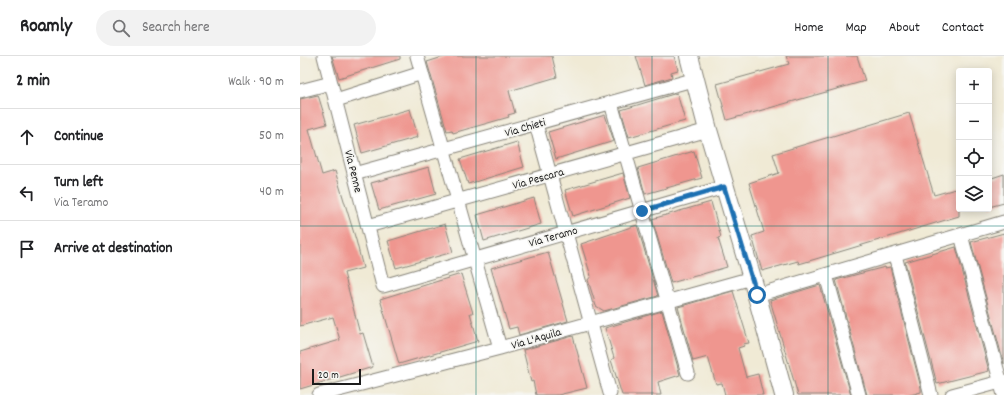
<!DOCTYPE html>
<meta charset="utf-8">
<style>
:root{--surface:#fff;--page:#f2f2f2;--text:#202124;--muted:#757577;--line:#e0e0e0}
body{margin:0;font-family:Dekko,sans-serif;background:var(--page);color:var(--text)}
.controls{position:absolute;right:12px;top:12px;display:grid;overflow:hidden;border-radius:4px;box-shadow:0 2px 10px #0003}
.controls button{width:36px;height:36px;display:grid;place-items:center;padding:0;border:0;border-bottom:1px solid var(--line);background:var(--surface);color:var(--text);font:20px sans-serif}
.scale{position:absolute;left:12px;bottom:10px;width:49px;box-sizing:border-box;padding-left:4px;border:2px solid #1c1c1c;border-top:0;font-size:11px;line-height:14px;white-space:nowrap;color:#1c1c1c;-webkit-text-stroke:3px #f6f6f2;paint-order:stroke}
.stop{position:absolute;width:12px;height:12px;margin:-9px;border:3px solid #1f6fb2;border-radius:50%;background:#fff}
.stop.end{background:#1f6fb2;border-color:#fff;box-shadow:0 1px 4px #0008}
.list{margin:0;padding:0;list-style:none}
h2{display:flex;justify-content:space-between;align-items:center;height:52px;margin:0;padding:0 16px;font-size:17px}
h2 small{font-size:13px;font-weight:400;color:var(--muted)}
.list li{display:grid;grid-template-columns:26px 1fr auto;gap:12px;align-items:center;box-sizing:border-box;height:56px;padding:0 16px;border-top:1px solid var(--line)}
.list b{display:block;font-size:15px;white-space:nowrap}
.list p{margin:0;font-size:13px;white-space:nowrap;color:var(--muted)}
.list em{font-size:13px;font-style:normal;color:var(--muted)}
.icon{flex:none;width:22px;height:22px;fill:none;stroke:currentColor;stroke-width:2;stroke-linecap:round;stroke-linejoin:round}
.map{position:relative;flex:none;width:704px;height:339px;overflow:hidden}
header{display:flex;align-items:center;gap:24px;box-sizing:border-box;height:56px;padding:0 20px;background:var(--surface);border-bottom:1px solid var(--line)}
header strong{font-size:19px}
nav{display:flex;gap:22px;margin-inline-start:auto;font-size:14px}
.search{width:280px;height:36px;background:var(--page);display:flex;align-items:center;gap:10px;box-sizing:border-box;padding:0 14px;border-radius:22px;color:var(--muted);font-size:15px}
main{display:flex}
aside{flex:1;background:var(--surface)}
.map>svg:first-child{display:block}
.building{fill:#ef968f}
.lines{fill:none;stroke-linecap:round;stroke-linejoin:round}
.street-casing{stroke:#868378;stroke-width:15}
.secondary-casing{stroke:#868378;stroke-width:20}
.street{stroke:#fff;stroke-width:13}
.secondary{stroke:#fff;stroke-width:18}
.route{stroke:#1f6fb2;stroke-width:5}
.grid{fill:none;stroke:#0f766e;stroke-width:1;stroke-opacity:0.55}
.labels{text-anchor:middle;stroke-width:3.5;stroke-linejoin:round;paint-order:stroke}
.street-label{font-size:12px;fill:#1c1c1c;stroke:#f6f6f2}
</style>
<header>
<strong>Roamly</strong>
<div class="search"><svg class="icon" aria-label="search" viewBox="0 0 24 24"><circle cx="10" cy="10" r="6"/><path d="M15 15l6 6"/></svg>Search here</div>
<nav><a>Home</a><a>Map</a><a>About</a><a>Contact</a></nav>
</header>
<main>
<aside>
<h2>2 min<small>Walk · 90 m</small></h2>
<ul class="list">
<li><svg class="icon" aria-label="ahead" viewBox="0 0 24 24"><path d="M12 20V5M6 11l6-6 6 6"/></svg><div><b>Continue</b></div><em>50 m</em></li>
<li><svg class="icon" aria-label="left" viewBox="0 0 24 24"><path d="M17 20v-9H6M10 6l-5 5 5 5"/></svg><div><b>Turn left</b><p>Via Teramo</p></div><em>40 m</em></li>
<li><svg class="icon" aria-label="arrive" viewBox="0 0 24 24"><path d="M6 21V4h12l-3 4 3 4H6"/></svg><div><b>Arrive at destination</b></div></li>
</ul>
</aside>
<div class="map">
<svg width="704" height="339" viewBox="0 0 704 339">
<rect width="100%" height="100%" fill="#f6f6f2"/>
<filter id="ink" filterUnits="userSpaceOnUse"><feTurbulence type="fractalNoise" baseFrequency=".025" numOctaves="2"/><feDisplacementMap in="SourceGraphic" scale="8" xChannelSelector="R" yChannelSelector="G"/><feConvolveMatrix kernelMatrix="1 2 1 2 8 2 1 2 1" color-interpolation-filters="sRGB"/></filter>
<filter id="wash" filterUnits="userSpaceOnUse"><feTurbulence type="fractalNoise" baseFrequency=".012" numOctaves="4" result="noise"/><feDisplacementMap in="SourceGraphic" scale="16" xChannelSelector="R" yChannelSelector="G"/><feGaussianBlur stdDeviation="0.9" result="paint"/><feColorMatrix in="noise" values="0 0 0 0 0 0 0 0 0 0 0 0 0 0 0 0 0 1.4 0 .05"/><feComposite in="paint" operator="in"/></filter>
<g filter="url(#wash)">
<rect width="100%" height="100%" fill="#f0ead5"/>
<g id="blocks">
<path class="building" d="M32,0h68v3l-61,19z
M146,0h106l5,21 -48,14 6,22 -7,2 1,2 -56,16 -1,-3 -5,1 -20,-69z
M336,0h38l4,14 -7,2 1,5 -27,8z
M486,0h71l8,25 -138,39 -10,-36 72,-20z
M377,37l8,28 -56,16 -8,-27z
M18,39l9,29 -18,5 13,46 13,-4 21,69 7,28 -19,5 16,61 3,-1 10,34 -73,22v-37l40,-12 -7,-23 -33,9v-227z
M110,53l8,28 -56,16 -8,-28z
M609,57l25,82 25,-7v28l-160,48 -1,-3 -36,10 -10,-35 12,-4 -15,-49 30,-10 -6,-19z
M305,59l9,26 -58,18 -8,-27z
M217,86l7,25 -56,17 -8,-25z
M394,95l8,27 -57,16 -7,-26z
M129,111l7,27 -57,16 -8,-27z
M323,117l7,25 -57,18 -8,-26z
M704,118v29l-15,4v-28z
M234,142l7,26 -57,17 -7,-26z
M411,146l10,35 -3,1 9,29 -56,16 -19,-64z
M145,168l8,28 -57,16 -8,-27z
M337,169l21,71 -54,15 -8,-5 -8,-26 3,-4 -10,-32z
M704,177v131l-33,-122z
M656,191l33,124 -52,13 -32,-122z
M248,196l20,69 -49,14 -2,-8 -8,2 -18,-61z
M585,211v1l5,-1 31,121v4l-11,3h-43l-31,-115z
M161,218l12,39h-3l8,28 -79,23 -19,-65z
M520,229l31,110h-53l-28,-95z
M433,235l16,52 -6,1 1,2 -6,2 8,29 12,-3 5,21h-38l-3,-12 -6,1 -8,-27 -15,4 -15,-54z
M362,255l18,64 -22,7 3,13h-39l-11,-35 3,-2 -9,-30z
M273,280l14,52 -29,7h-22l-3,-14 -2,1 -8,-32z"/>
</g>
</g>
<g filter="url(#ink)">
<use href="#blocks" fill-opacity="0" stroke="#868378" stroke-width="1"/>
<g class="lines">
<g class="street-casing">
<path id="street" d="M24,0l59,230 341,-99
M117,0l83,292
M0,35l31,-8
M36,44l86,-27
M311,47l77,270
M236,68l74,269
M54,118l342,-95
M68,170l340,-96
M661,179l43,160
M595,199l36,140
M526,219l33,120
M457,239l247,-73
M19,339l181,-47 252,-70
M652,339l52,-14"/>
</g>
<g class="secondary-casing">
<path id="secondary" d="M389,0l19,74 44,148 32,117"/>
</g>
<use href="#street" class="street"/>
<use href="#secondary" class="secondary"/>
</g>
</g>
<g class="lines" filter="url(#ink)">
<path class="route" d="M342,155l82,-24 33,108"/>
</g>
<path class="grid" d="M176,0v339M352,0v339M528,0v339M0,170h704"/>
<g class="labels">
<g class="street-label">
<text transform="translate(225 71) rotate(-16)" y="4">Via Chieti</text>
<text transform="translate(54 115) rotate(76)" y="4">Via Penne</text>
<text transform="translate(238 122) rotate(-16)" y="4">Via Pescara</text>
<text transform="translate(253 180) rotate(-16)" y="4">Via Teramo</text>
<text transform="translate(236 282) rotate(-16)" y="4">Via L'Aquila</text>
</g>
</g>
</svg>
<div class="controls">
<button>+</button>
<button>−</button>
<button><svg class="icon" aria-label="locate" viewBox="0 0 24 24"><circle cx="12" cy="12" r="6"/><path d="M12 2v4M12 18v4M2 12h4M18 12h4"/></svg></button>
<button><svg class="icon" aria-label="layers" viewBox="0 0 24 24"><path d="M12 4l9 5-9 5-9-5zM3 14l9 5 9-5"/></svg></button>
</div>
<div class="scale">20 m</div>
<div class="stop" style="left:457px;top:239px"></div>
<div class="stop end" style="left:342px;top:155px"></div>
</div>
</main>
